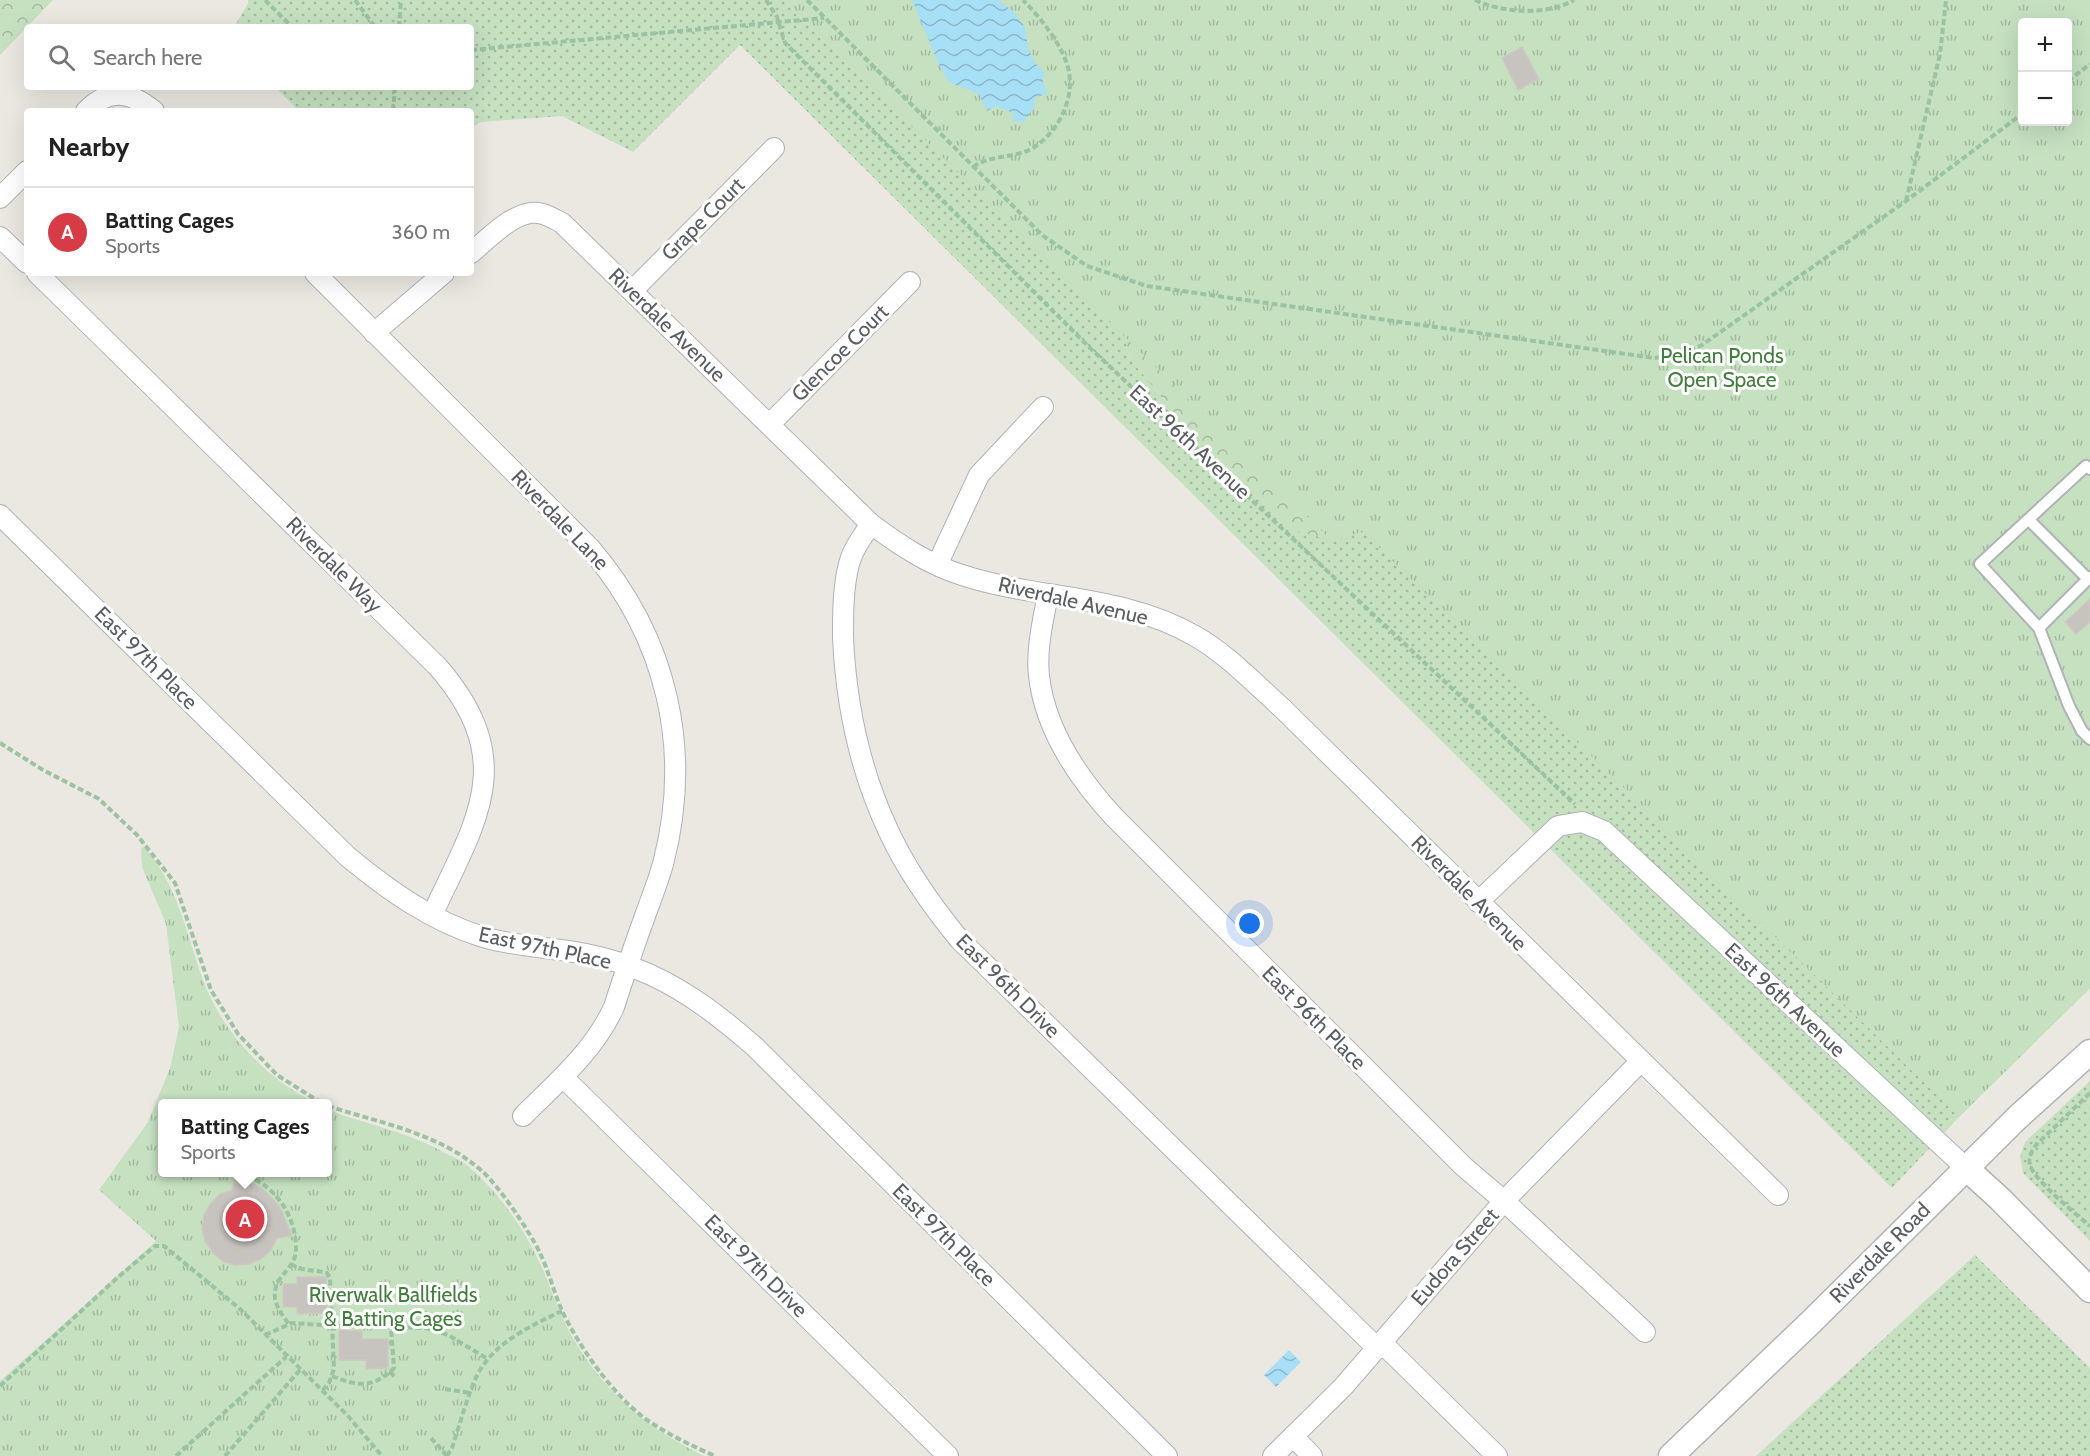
<!DOCTYPE html>
<meta charset="utf-8">
<style>
:root{--surface:#fff;--page:#f6f6f6;--text:#222;--muted:#767676;--line:#e0e0e0;--accent:#d73c46}
body{margin:0;font-family:Cabin,sans-serif;background:var(--page);color:var(--text)}
.controls{position:absolute;right:18px;top:18px;display:grid;overflow:hidden;border-radius:6px;box-shadow:0 6px 24px #0002}
.controls button{width:54px;height:54px;display:grid;place-items:center;padding:0;border:0;border-bottom:2px solid var(--line);background:var(--surface);color:var(--text);font:30px sans-serif}
.you{position:absolute;left:1250px;top:924px;width:21px;height:21px;margin:-15px;border:4px solid #fff;border-radius:50%;background:#1a73e8;box-shadow:0 0 0 9px #1a73e833}
.badge{display:grid;place-items:center;width:39px;height:39px;border-radius:50%;background:var(--accent);color:#fff;font-size:20px;font-weight:700}
.pin{position:absolute;translate:-50% -50%;border:3px solid #fff;box-shadow:0 2px 6px #0006}
.popup{position:absolute;left:158px;top:1099px;width:174px;height:78px;box-sizing:border-box;display:grid;place-content:center;border-radius:6px;background:var(--surface);filter:drop-shadow(0 2px 4px #0005);font-size:20px;white-space:nowrap;color:var(--muted)}
.popup b{font-size:22px;color:var(--text)}
.popup::after{content:'';position:absolute;left:50%;top:100%;margin-left:-12px;border:12px solid transparent;border-top-color:var(--surface)}
.list{margin:0;padding:0;list-style:none}
h2{display:flex;justify-content:space-between;align-items:center;height:78px;margin:0;padding:0 24px;font-size:26px}
h2 small{font-size:20px;font-weight:400;color:var(--muted)}
.list li{display:grid;grid-template-columns:39px 1fr auto;gap:18px;align-items:center;box-sizing:border-box;height:90px;padding:0 24px;border-top:2px solid var(--line)}
.list b{display:block;font-size:22px;white-space:nowrap}
.list p{margin:0;font-size:20px;white-space:nowrap;color:var(--muted)}
.list em{font-size:20px;font-style:normal;color:var(--muted)}
.icon{flex:none;width:33px;height:33px;fill:none;stroke:currentColor;stroke-width:2;stroke-linecap:round;stroke-linejoin:round}
.map{position:relative;flex:none;width:2090px;height:1456px;overflow:hidden}
.search{position:absolute;background:var(--surface);box-shadow:0 6px 24px #0002;left:24px;top:24px;width:450px;height:66px;display:flex;align-items:center;gap:15px;box-sizing:border-box;padding:0 21px;border-radius:6px;color:var(--muted);font-size:22px}
.panel{position:absolute;background:var(--surface);box-shadow:0 6px 24px #0002;left:24px;top:108px;width:450px;height:168px;border-radius:6px}
.map>svg:first-child{display:block}
.grass{fill:url(#grass-dots);fill-rule:evenodd}
.forest{fill:url(#forest-crowns)}
.park{fill:url(#park-tufts);fill-rule:evenodd}
.water{fill:url(#water-waves)}
.building{fill:#c7c3be;stroke:#cfc9c1;stroke-width:1.5}
.lines{fill:none;stroke-linecap:round;stroke-linejoin:round}
.service-casing{stroke:#afb3b6;stroke-width:14}
.minor-casing{stroke:#afb3b6;stroke-width:22}
.tertiary-casing{stroke:#afb3b6;stroke-width:27}
.path{stroke:#9cc3a1;stroke-width:4;stroke-dasharray:6 3;stroke-linecap:butt}
.service{stroke:#fff;stroke-width:10}
.minor{stroke:#fff;stroke-width:20}
.tertiary{stroke:#fff;stroke-width:24}
.labels{text-anchor:middle;stroke-width:6;stroke-linejoin:round;paint-order:stroke}
.street-label{font-size:21px;fill:#5a5e61;stroke:#fff}
.park-label{font-size:21px;fill:#427e3c;stroke:#fff}
</style>
<div class="map">
<svg width="2090" height="1456" viewBox="0 0 2090 1456">
<defs>
<pattern id="grass-dots" width="8" height="8" patternUnits="userSpaceOnUse" patternTransform="scale(1.5)"><rect width="8" height="8" fill="#c5e1c0"/><path d="M2 2h.1M6 6h.1" fill="none" stroke="#a3ba9f" stroke-width="1.8" stroke-linecap="round"/></pattern>
<pattern id="forest-crowns" width="20" height="18" patternUnits="userSpaceOnUse" patternTransform="scale(1.5)"><rect width="20" height="18" fill="#c5e1c0"/><path d="M2 6a3 3 0 1 1 6 0M12 15a3 3 0 1 1 6 0" fill="none" stroke="#a3ba9f"/></pattern>
<pattern id="park-tufts" width="24" height="20" patternUnits="userSpaceOnUse" patternTransform="scale(1.5)"><rect width="24" height="20" fill="#c5e1c0"/><path d="M3 7l-1-3M5 7V3M7 7l1-3M15 17l-1-3M17 17v-4M19 17l1-3" fill="none" stroke="#a3ba9f"/></pattern>
<pattern id="water-waves" width="16" height="10" patternUnits="userSpaceOnUse" patternTransform="scale(1.5)"><rect width="16" height="10" fill="#a7dff6"/><path d="M0 5q4-4 8 0t8 0" fill="none" stroke="#8bb8cb"/></pattern>
</defs>
<rect width="100%" height="100%" fill="#ebe8e2"/>
<path class="grass" d="M248,0h535l274,269 721,-269h312v988l-131,129 -67,71 -1152,-1143 -107,107 -71,-36 -81,6 -10,6v-17h-172l-24,-24h196v-60h-237l14,-24zM2022,22h46v100h-46zM1127,354l268,181 -32,-3 -32,8 -107,-79 -55,-54z
M2090,1081v160l-67,-68 -3,-17 5,-14z
M1975,1255l115,113v88h-334z"/>
<path class="forest" d="M0,0h53l-53,55z
M1145,306l230,238 -12,-12 -32,8 -39,-10 -123,-123 -42,-53 -1,-16z"/>
<path class="park" d="M783,0h1307v988l-131,129 -596,-585 -32,8zM2022,22h46v100h-46z
M144,846c36,45 40,81 59,134 19,52 63,99 113,123l-154,1v68h166v-63c13,7 28,10 43,15 26,8 52,16 76,30 7,3 14,7 20,11 27,23 51,55 67,86 13,25 21,52 33,76 32,61 76,99 137,129h-704v-75l156,-140 -57,-51 49,-68 22,-54 9,-41 -13,-103 -24,-57 -1,-18z"/>
<path class="water" d="M912,0h86l15,11 12,16 3,21 6,14 10,10 -1,11 5,11 -13,3 -1,11 -10,14 -11,-1v-8l-17,-7 -9,5 -8,-17 -30,-12 -10,-17z
M1289,1350l12,12 -25,25 -12,-12z"/>
<path class="building" d="M1522,47l17,32 -21,11 -16,-32z
M2090,599v23l-14,12 -11,-12z
M236,1176l26,12 10,10 9,11 11,27 -15,2 -6,12 -10,9 -12,5 -14,1 -11,-3 -11,-9 -8,-12 -3,-12 2,-14 6,-11 10,-10 12,-4z
M297,1277h29v36l-29,1v-7h-14v-23h14z
M339,1330l23,1v8h26v29l-22,1v-9h-27z"/>
<g class="lines">
<g class="service-casing">
<path id="service" d="M2090,469l-4,-3 -106,98 59,64 30,78 13,25 8,8
M2029,520l59,59
M2039,628l51,-51"/>
</g>
<g class="minor-casing">
<path id="minor" d="M86,111c23,-23 44,-20 68,0
M0,198l27,-27
M0,237l27,26
M471,253c17,-14 37,-36 59,-40 12,-2 22,5 32,10l309,301c27,20 58,41 91,51 76,25 161,19 233,61 32,18 59,47 87,72l496,487
M37,273l401,394c81,94 39,152 -6,248
M315,273l275,275c77,90 103,201 73,316 -5,18 -12,35 -18,52 -11,30 -21,60 -31,91 -20,44 -57,75 -91,109
M632,291l142,-143
M374,333l70,-60
M769,425l141,-143
M0,515l347,341c41,34 84,65 136,81 33,10 69,10 103,17 21,4 45,12 65,21 39,18 72,44 104,72l412,409
M871,524c-9,13 -18,25 -22,40 -6,23 -6,49 -6,73 3,68 17,134 46,195 18,39 43,74 70,107l417,408
M937,565l42,-90 64,-68
M1048,594c-5,27 -12,55 -9,82 6,53 40,103 75,141l349,349 41,35 141,131
M1478,902l80,-76 24,-4 22,9 362,337
M563,1077l385,379
M1381,1342l116,114
M1293,1436l19,20
M1273,1456l70,-69 161,-186 136,-139"/>
</g>
<g class="tertiary-casing">
<path id="tertiary" d="M1966,1168l34,31 90,91
M1671,1456l140,-134 207,-205 72,-65"/>
</g>
<path class="path" d="M265,0l27,27
M355,0l20,27
M766,0l11,17 8,26 304,304 486,457
M807,0l235,235 45,31 60,20 507,72 28,-4 20,-9 204,-144 116,-87
M1475,0c27,13 72,16 99,0
M399,27l2,-27
M471,50l353,-32
M2068,81l22,-17
M393,111l2,-24
M973,167c18,-13 41,-8 60,-19 27,-17 44,-53 34,-84 -8,-23 -27,-47 -44,-64
M1906,201l34,-147 6,-54
M0,743l43,27 56,29 38,36 38,48 36,107 27,44 39,41 46,29
M2090,1093l-53,51c-5,6 -9,13 -7,21 4,15 47,50 60,61
M328,1106c52,17 111,27 154,65 17,15 48,61 58,82 9,19 14,40 23,60 18,36 48,79 80,104 22,16 47,28 72,39
M239,1172c29,10 51,33 56,64 1,7 2,16 -1,23 -5,12 -17,18 -19,32 -2,12 7,24 14,33
M291,1264c11,8 22,5 36,9l3,5 4,91 -5,14 -7,8
M265,1335l27,-12 46,3 88,2 22,7 40,24
M390,1372l5,5
M332,1376c25,10 41,13 62,-8l-3,-41
M0,1386l117,-108 38,-32h9l76,63 108,107 34,40
M445,1389l26,4
M431,1438l16,18
M176,1456l110,-99
M225,1456l75,-86
M447,1456l5,-8c7,-21 13,-44 22,-66 15,-37 54,-55 88,-71"/>
<use href="#service" class="service"/>
<use href="#minor" class="minor"/>
<use href="#tertiary" class="tertiary"/>
</g>
<g class="labels">
<g class="street-label">
<text transform="translate(703 219) rotate(-45)" y="7">Grape Court</text>
<text transform="translate(667 325) rotate(44)" y="7">Riverdale Avenue</text>
<text transform="translate(840 353) rotate(-45)" y="7">Glencoe Court</text>
<text transform="translate(1190 442) rotate(43)" y="7">East 96th Avenue</text>
<text transform="translate(560 520) rotate(46)" y="7">Riverdale Lane</text>
<text transform="translate(334 565) rotate(45)" y="7">Riverdale Way</text>
<text transform="translate(1073 601) rotate(13)" y="7">Riverdale Avenue</text>
<text transform="translate(146 658) rotate(45)" y="7">East 97th Place</text>
<text transform="translate(1469 893) rotate(45)" y="7">Riverdale Avenue</text>
<text transform="translate(545 948) rotate(12)" y="7">East 97th Place</text>
<text transform="translate(1008 986) rotate(45)" y="7">East 96th Drive</text>
<text transform="translate(1785 1000) rotate(43)" y="7">East 96th Avenue</text>
<text transform="translate(1314 1018) rotate(45)" y="7">East 96th Place</text>
<text transform="translate(944 1235) rotate(45)" y="7">East 97th Place</text>
<text transform="translate(1880 1253) rotate(-45)" y="7">Riverdale Road</text>
<text transform="translate(1455 1257) rotate(-49)" y="7">Eudora Street</text>
<text transform="translate(756 1266) rotate(45)" y="7">East 97th Drive</text>
</g>
<g class="park-label">
<text x="1722" y="363">Pelican Ponds<tspan x="1722" dy="24">Open Space</tspan></text>
<text x="393" y="1302">Riverwalk Ballfields<tspan x="393" dy="24">&amp; Batting Cages</tspan></text>
</g>
</g>
</svg>
<div class="controls">
<button>+</button>
<button>−</button>
</div>
<div class="you"></div>
<div class="pin badge" style="left:245px;top:1219px">A</div>
<div class="popup"><b>Batting Cages</b>Sports</div>
<div class="search"><svg class="icon" aria-label="search" viewBox="0 0 24 24"><circle cx="10" cy="10" r="6"/><path d="M15 15l6 6"/></svg>Search here</div>
<section class="panel">
<h2>Nearby<small></small></h2>
<ul class="list">
<li><span class="badge">A</span><div><b>Batting Cages</b><p>Sports</p></div><em>360 m</em></li>
</ul>
</section>
</div>
